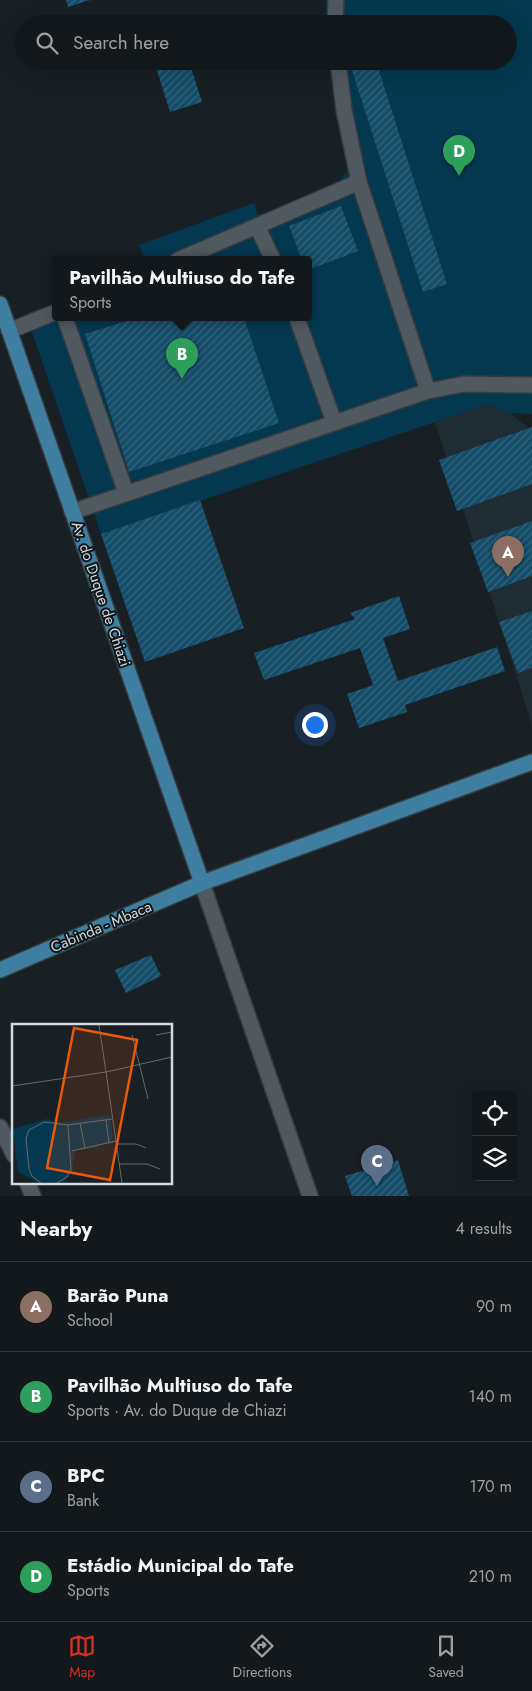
<!DOCTYPE html>
<meta charset="utf-8">
<style>
:root{--surface:#12181c;--page:#1b2125;--text:#f1f3f6;--muted:#9ca0a3;--line:#31373b;--accent:#d93025}
body{margin:0;font-family:Jost,sans-serif;background:var(--page);color:var(--text)}
.controls{position:absolute;right:15px;bottom:15px;display:grid;overflow:hidden;border-radius:5px;box-shadow:0 5px 20px #0002}
.controls button{width:45px;height:45px;display:grid;place-items:center;padding:0;border:0;border-bottom:1px solid var(--line);background:var(--surface);color:var(--text);font:25px sans-serif}
.you{position:absolute;left:314px;top:724px;width:18px;height:18px;margin:-12px;border:4px solid #fff;border-radius:50%;background:#1a73e8;box-shadow:0 0 0 8px #1a73e833}
.badge{display:grid;place-items:center;width:32px;height:32px;border-radius:50%;background:var(--accent);color:#fff;font-size:16px;font-weight:700}
.pin{position:absolute;translate:-50% -41px;filter:drop-shadow(0 1px 2px #0008)}
.pin::after{content:'';position:absolute;top:26px;width:18px;height:15px;background:inherit;clip-path:polygon(0 0,100% 0,50% 100%)}
.popup{position:absolute;left:52px;top:256px;width:260px;height:65px;box-sizing:border-box;display:grid;place-content:center;border-radius:5px;background:var(--surface);filter:drop-shadow(0 1px 4px #0005);font-size:16px;white-space:nowrap;color:var(--muted)}
.popup b{font-size:19px;color:var(--text)}
.popup::after{content:'';position:absolute;left:50%;top:100%;margin-left:-10px;border:10px solid transparent;border-top-color:var(--surface)}
.list{margin:0;padding:0;list-style:none}
h2{display:flex;justify-content:space-between;align-items:center;height:65px;margin:0;padding:0 20px;font-size:21px}
h2 small{font-size:16px;font-weight:400;color:var(--muted)}
.list li{display:grid;grid-template-columns:32px 1fr auto;gap:15px;align-items:center;box-sizing:border-box;height:90px;padding:0 20px;border-top:1px solid var(--line)}
.list b{display:block;font-size:19px;white-space:nowrap}
.list p{margin:0;font-size:16px;white-space:nowrap;color:var(--muted)}
.list em{font-size:16px;font-style:normal;color:var(--muted)}
.icon{flex:none;width:28px;height:28px;fill:none;stroke:currentColor;stroke-width:2;stroke-linecap:round;stroke-linejoin:round}
.map{position:relative;flex:none;width:532px;height:1196px;overflow:hidden}
.search{position:absolute;background:var(--surface);box-shadow:0 5px 20px #0002;left:15px;right:15px;top:15px;height:55px;display:flex;align-items:center;gap:12px;box-sizing:border-box;padding:0 18px;border-radius:28px;color:var(--muted);font-size:19px}
.sheet{height:425px;background:var(--surface)}
nav{display:flex;justify-content:space-around;align-items:center;box-sizing:border-box;height:70px;border-top:1px solid var(--line);background:var(--surface);font-size:14px;color:var(--muted)}
nav a{display:grid;justify-items:center;gap:2px}
nav .on{color:var(--accent)}
.map>svg:first-child{display:block}
.built{fill:#1f2c34}
.grass{fill:#033850}
.building{fill:url(#building-hatch)}
.lines{fill:none;stroke-linecap:round;stroke-linejoin:round}
.minor-casing{stroke:#363b3f;stroke-width:18}
.major-casing{stroke:#363b3f;stroke-width:18}
.minor{stroke:#50595f;stroke-width:15}
.major{stroke:#3e7fa1;stroke-width:15}
.labels{text-anchor:middle;stroke-width:4;stroke-linejoin:round;paint-order:stroke}
.street-label{font-size:15px;fill:#d3d8db;stroke:#0f171b}
.inset-road{fill:none;stroke:#636a6e;stroke-width:1}
.view{fill:#e8590c;fill-opacity:0.15;stroke:#e8590c;stroke-width:2.5}
.inset-edge{fill:none;stroke:#d3d8db;stroke-width:2.5}
</style>
<div class="map">
<svg width="532" height="1196" viewBox="0 0 532 1196">
<defs>
<pattern id="building-hatch" width="6" height="6" patternUnits="userSpaceOnUse" patternTransform="scale(1.25)"><rect width="6" height="6" fill="#144c69"/><path d="M-1 1l2-2M0 6l6-6M5 7l2-2" fill="none" stroke="#35657e"/></pattern>
</defs>
<rect width="100%" height="100%" fill="#182025"/>
<path class="built" d="M486,405l25,8 17,15 4,-1v298l-97,-303z"/>
<path class="grass" d="M326,0h206v414l-21,-1 -25,-8 -385,129 -75,-220 30,-11v15h252v-58h-163l-6,-15 115,-42 4,12 74,-25 16,-20 -17,-109h177v-37h-181z"/>
<path class="building" d="M66,0h24l-22,7z
M154,61h35l13,41 -32,10z
M349,61h27l71,223 -24,8z
M341,206l17,45 -50,19v-10h-6l-13,-34z
M136,318h108l35,105 -150,49 -44,-138z
M532,427v57l-75,27 -18,-51z
M200,500l44,128 -99,34 -44,-128z
M532,521v55l-44,16 -18,-49z
M399,596l11,33 -27,9 15,43 99,-34 8,24 -100,34 2,7 -48,16 -12,-34 26,-9 -13,-37 -96,32 -10,-27 101,-34 -5,-6z
M532,611v57l-14,5 -19,-51z
M151,955l10,21 -35,17 -11,-23z
M398,1160l11,36h-57l-7,-20z"/>
<g class="lines">
<g class="minor-casing">
<path id="minor" d="M335,24l1,-24
M338,61l6,49 15,72 69,209
M257,226l16,34
M178,260l181,-78
M65,318l61,175
M297,318l37,104
M9,331l47,-19
M72,512l356,-121 36,-7 68,1
M202,883l108,313
M0,1127l14,28
M27,1182l6,14"/>
</g>
<g class="major-casing">
<path id="major" d="M0,304l202,579
M0,970l202,-87 330,-121"/>
</g>
<use href="#minor" class="minor"/>
<use href="#major" class="major"/>
</g>
<g class="labels">
<g class="street-label">
<text transform="translate(101 594) rotate(71)" y="5">Av. do Duque de Chiazi</text>
<text transform="translate(101 927) rotate(-23)" y="5">Cabinda - Mbaca</text>
</g>
</g>
<g transform="translate(12 1024)">
<rect width="160" height="160" fill="#182025"/>
<path d="M98,91l4,28 -16,3 1,2 -24,2 -3,22 -8,10 -25,1 -21,-11 -5,-43 33,-10 16,3z" fill="#033850"/>
<path class="inset-road" d="M87,1l7,47M120,11l16,64M144,11l16,-3M94,48l16,111M0,62l94,-14 66,-15M0,80v24M94,96l3,23M68,99l5,25M105,120h19l10,4M60,127l44,-10M107,140h28l13,5M29,159l-9,-7 -3,-7 -3,-31 3,-8 15,-8 24,3 44,-6M45,159l10,-6 4,-8 -3,-44"/>
<path class="view" d="M62,4l63,12 -27,140 -63,-12z"/>
<rect width="160" height="160" class="inset-edge"/>
</g>
</svg>
<div class="controls">
<button><svg class="icon" aria-label="locate" viewBox="0 0 24 24"><circle cx="12" cy="12" r="6"/><path d="M12 2v4M12 18v4M2 12h4M18 12h4"/></svg></button>
<button><svg class="icon" aria-label="layers" viewBox="0 0 24 24"><path d="M12 4l9 5-9 5-9-5zM3 14l9 5 9-5"/></svg></button>
</div>
<div class="you"></div>
<div class="pin badge" style="left:508px;top:577px;background:#8d6e63">A</div>
<div class="pin badge" style="left:182px;top:379px;background:#2e9e5b">B</div>
<div class="popup"><b>Pavilhão Multiuso do Tafe</b>Sports</div>
<div class="pin badge" style="left:377px;top:1186px;background:#5c6f8a">C</div>
<div class="pin badge" style="left:459px;top:176px;background:#2e9e5b">D</div>
<div class="search"><svg class="icon" aria-label="search" viewBox="0 0 24 24"><circle cx="10" cy="10" r="6"/><path d="M15 15l6 6"/></svg>Search here</div>
</div>
<section class="sheet">
<h2>Nearby<small>4 results</small></h2>
<ul class="list">
<li><span class="badge" style="background:#8d6e63">A</span><div><b>Barão Puna</b><p>School</p></div><em>90 m</em></li>
<li><span class="badge" style="background:#2e9e5b">B</span><div><b>Pavilhão Multiuso do Tafe</b><p>Sports · Av. do Duque de Chiazi</p></div><em>140 m</em></li>
<li><span class="badge" style="background:#5c6f8a">C</span><div><b>BPC</b><p>Bank</p></div><em>170 m</em></li>
<li><span class="badge" style="background:#2e9e5b">D</span><div><b>Estádio Municipal do Tafe</b><p>Sports</p></div><em>210 m</em></li>
</ul>
</section>
<nav>
<a class="on"><svg class="icon" aria-label="map" viewBox="0 0 24 24"><path d="M3 6l6-2 6 2 6-2v14l-6 2-6-2-6 2zM9 4v14M15 6v14"/></svg>Map</a>
<a><svg class="icon" aria-label="directions" viewBox="0 0 24 24"><path d="M12 3l9 9-9 9-9-9zM9 14v-3h6M13 9l2 2-2 2"/></svg>Directions</a>
<a><svg class="icon" aria-label="saved" viewBox="0 0 24 24"><path d="M7 4h10v16l-5-4-5 4z"/></svg>Saved</a>
</nav>
